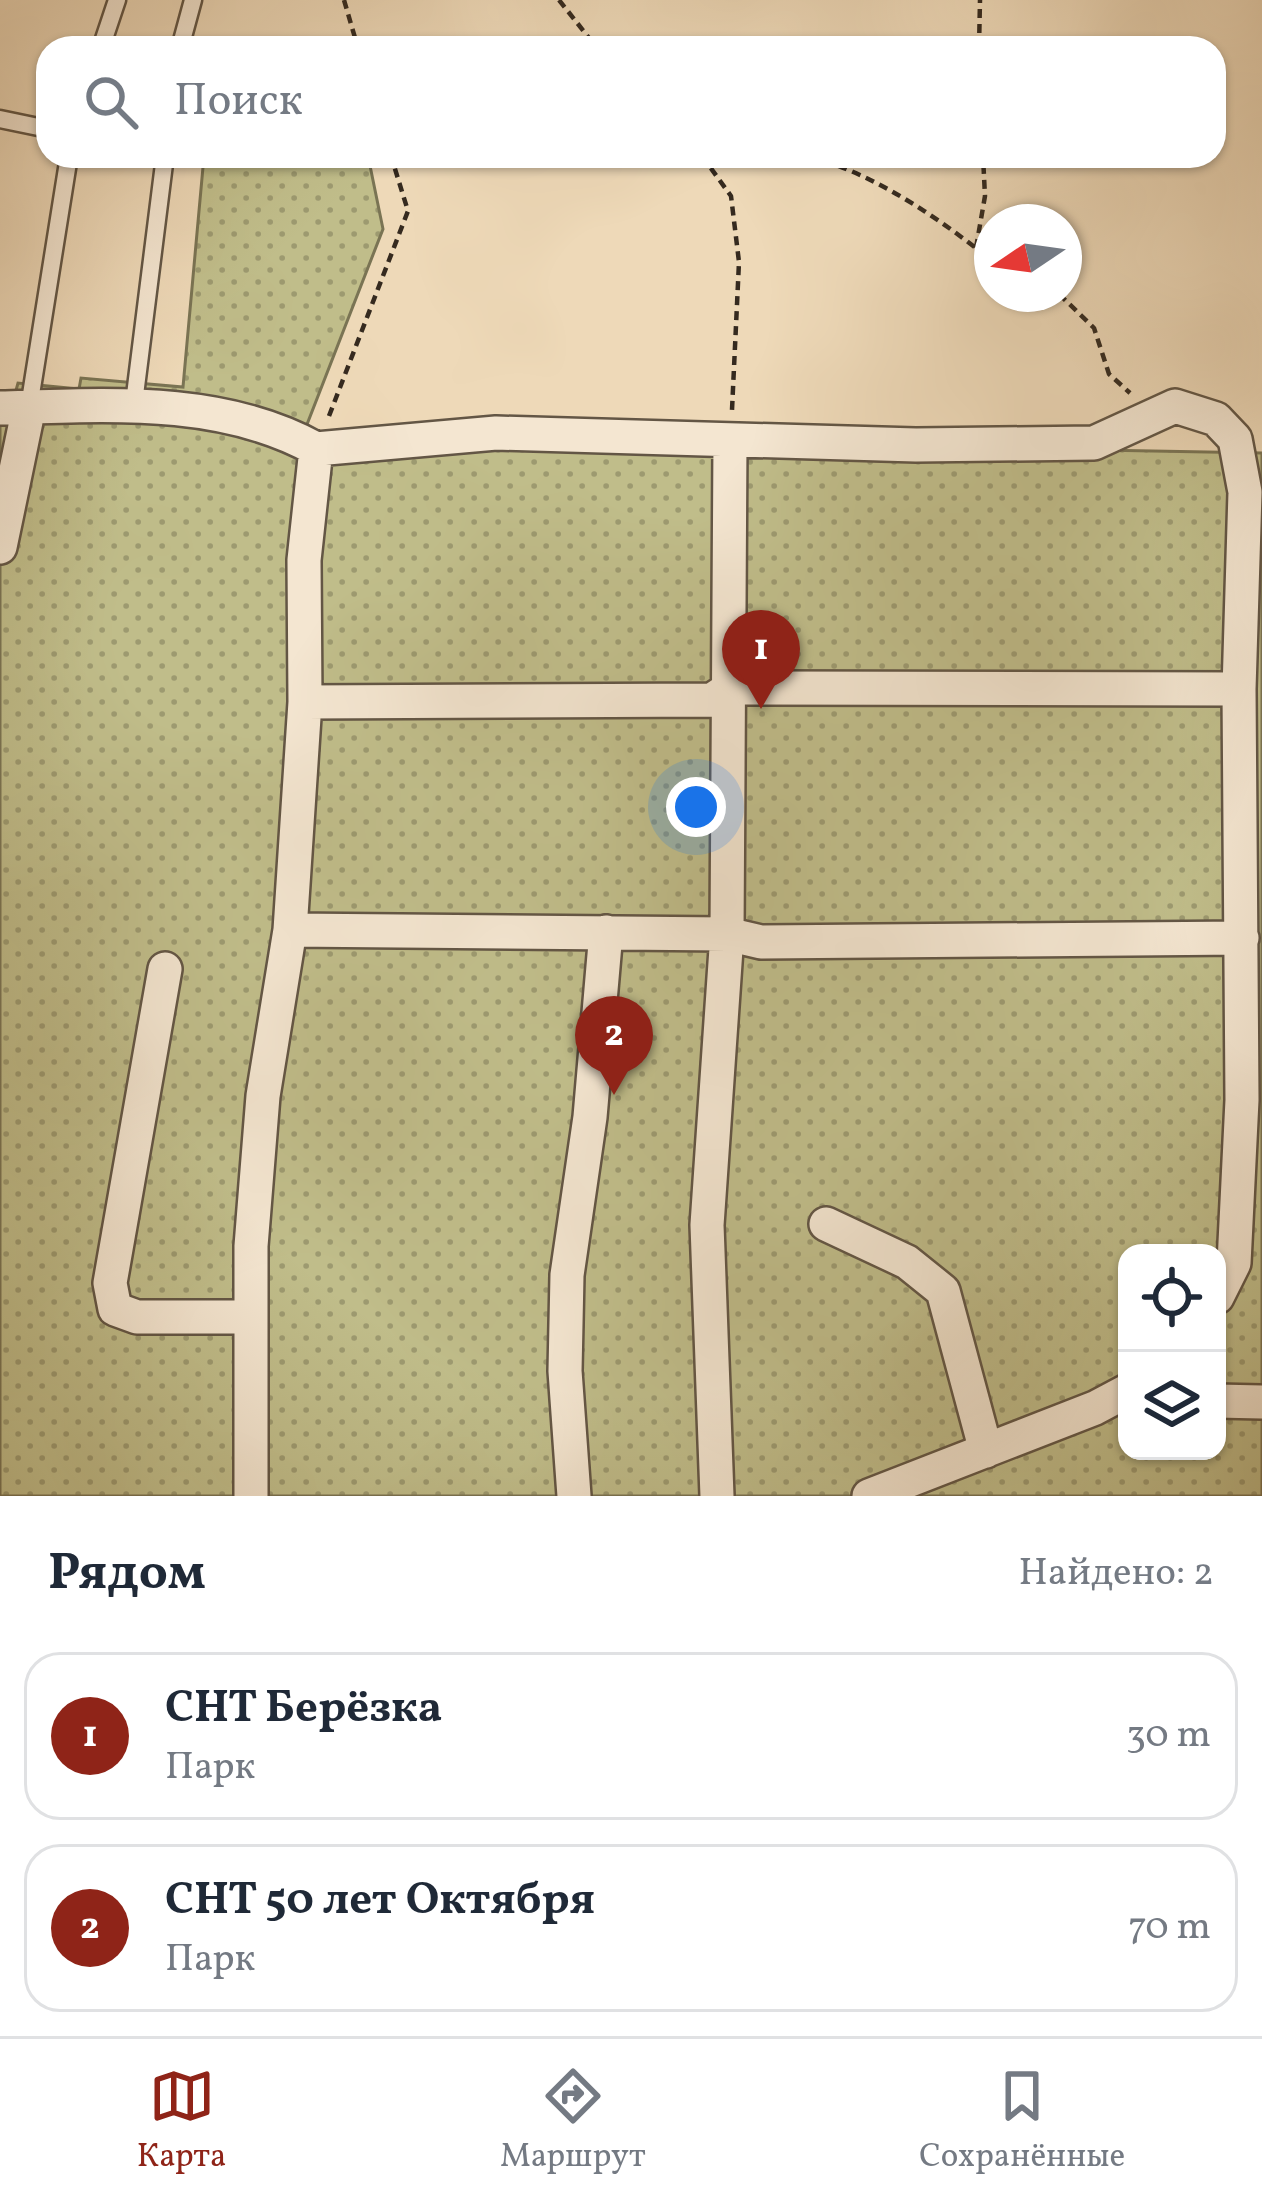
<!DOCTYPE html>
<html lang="ru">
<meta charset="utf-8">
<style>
:root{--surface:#fff;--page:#f2f2f3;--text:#1f2937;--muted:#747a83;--line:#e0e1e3;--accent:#8f2418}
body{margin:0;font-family:Vollkorn,serif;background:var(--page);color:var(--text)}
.controls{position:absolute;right:36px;bottom:36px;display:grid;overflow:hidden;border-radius:24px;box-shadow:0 3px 9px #0004}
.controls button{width:108px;height:108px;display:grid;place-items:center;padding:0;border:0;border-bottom:3px solid var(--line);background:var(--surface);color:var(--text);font:60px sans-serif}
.compass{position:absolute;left:974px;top:204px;width:108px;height:108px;border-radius:50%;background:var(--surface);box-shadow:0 3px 9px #0004;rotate:257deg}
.you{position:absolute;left:696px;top:807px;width:42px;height:42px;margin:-30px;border:9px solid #fff;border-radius:50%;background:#1a73e8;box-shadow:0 0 0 18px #1a73e833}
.badge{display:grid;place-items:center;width:78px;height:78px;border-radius:50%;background:var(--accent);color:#fff;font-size:39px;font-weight:700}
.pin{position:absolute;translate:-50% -99px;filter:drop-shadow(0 3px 6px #0008)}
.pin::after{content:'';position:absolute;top:63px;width:42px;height:36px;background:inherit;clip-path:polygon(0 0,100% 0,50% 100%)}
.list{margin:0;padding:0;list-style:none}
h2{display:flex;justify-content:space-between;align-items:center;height:156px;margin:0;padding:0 48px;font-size:51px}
h2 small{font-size:39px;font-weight:400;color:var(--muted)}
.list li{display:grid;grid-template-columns:78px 1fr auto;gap:36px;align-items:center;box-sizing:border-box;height:168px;margin:0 24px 24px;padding:0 24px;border:3px solid var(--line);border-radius:36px}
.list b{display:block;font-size:45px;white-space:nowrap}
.list p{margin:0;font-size:39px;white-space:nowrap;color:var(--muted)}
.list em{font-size:39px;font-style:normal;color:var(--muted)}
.icon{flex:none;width:66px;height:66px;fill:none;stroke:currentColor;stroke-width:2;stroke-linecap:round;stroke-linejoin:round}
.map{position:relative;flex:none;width:1262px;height:1496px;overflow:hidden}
.search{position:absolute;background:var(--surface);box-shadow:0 3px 9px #0004;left:36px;right:36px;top:36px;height:132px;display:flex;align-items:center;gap:30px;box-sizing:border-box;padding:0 42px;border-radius:36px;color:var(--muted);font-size:45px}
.sheet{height:540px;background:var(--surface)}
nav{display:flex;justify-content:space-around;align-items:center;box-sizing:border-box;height:168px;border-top:3px solid var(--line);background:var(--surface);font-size:33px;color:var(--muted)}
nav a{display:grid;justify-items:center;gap:6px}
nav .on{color:var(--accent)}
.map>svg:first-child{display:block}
.green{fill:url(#green-dots);stroke:#7a7454;stroke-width:3;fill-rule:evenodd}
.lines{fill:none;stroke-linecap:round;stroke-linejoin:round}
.lane-casing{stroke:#635645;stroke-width:21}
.street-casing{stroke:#635645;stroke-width:38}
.path{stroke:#352a1f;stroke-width:4.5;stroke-dasharray:9 6;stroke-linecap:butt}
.lane{stroke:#f4e6d1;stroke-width:16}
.street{stroke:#f4e6d1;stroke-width:33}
</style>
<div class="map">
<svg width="1262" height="1496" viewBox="0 0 1262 1496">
<defs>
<pattern id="green-dots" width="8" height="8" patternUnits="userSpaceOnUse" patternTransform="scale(3)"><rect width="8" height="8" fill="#c0bd8a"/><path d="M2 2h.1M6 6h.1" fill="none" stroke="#9d9a70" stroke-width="1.8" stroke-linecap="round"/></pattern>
</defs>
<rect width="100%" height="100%" fill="#eed9b8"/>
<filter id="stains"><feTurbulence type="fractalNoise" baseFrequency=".00167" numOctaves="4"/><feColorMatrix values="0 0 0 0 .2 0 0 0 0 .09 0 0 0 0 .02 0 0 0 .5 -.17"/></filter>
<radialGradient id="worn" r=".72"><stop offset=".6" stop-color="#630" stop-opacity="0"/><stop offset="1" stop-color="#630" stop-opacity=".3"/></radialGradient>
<path class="green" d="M204,156h164l15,73 -84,216 195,-6 768,14v1043h-1262v-1103l15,1 3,-11 61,6 2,-11 102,9zM1127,1253h90v198h-90z"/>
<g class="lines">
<g class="lane-casing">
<path id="lane" d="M101,48l16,-48
M180,48l13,-48
M0,119l48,10
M134,403l31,-247
M29,407l40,-251"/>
</g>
<g class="street-casing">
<path id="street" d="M0,408c106,-3 221,-12 316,41
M0,547l29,-140
M305,702l407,-2 18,-12 509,1
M290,930l437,4 34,8 481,-4
M165,969l-55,314 5,26 22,8h110
M826,1224l81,38 36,29 43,160
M1217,1401l45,1
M251,1496v-250l12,-150 27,-166 15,-228 -1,-142 12,-111 180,-16 420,12 178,-2 81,-37 41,13 19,20 10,53 -6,197 3,411 -8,163 -17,34
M574,1496l-9,-125 2,-96 23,-158 16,-185
M717,1496l-10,-271 20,-291 3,-493
M869,1496l226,-88 32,-17"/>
</g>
<path class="path" d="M344,0l14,48
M559,0l38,48
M979,48l1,-48
M702,156l29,40 8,66 -7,148
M810,156c67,20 128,61 182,105
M976,248l9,-52 -2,-40
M1059,294l35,34 15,46 21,19
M329,416l79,-205 -17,-55"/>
<use href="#lane" class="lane"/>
<use href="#street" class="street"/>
</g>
<rect width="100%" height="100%" filter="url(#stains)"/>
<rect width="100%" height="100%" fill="url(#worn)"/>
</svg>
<div class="controls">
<button><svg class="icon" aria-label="locate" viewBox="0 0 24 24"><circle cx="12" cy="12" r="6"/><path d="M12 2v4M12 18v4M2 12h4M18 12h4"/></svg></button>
<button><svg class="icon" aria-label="layers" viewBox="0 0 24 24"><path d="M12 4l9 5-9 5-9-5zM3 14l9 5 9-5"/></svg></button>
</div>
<svg class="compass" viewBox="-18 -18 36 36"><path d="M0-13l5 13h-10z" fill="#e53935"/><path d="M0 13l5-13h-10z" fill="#747a83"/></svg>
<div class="you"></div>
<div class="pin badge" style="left:761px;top:709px">1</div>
<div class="pin badge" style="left:614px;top:1095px">2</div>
<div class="search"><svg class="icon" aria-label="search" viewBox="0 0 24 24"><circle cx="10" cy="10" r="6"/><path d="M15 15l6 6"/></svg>Поиск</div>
</div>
<section class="sheet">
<h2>Рядом<small>Найдено: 2</small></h2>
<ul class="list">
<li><span class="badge">1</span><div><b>СНТ Берёзка</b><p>Парк</p></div><em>30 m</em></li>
<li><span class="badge">2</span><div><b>СНТ 50 лет Октября</b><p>Парк</p></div><em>70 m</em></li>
</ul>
</section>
<nav>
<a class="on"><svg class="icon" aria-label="map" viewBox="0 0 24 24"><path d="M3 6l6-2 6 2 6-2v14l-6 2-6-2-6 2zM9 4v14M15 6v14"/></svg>Карта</a>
<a><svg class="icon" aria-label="directions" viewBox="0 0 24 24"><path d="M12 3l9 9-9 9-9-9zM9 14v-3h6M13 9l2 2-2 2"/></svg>Маршрут</a>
<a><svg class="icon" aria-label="saved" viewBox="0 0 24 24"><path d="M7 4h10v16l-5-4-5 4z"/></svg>Сохранённые</a>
</nav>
